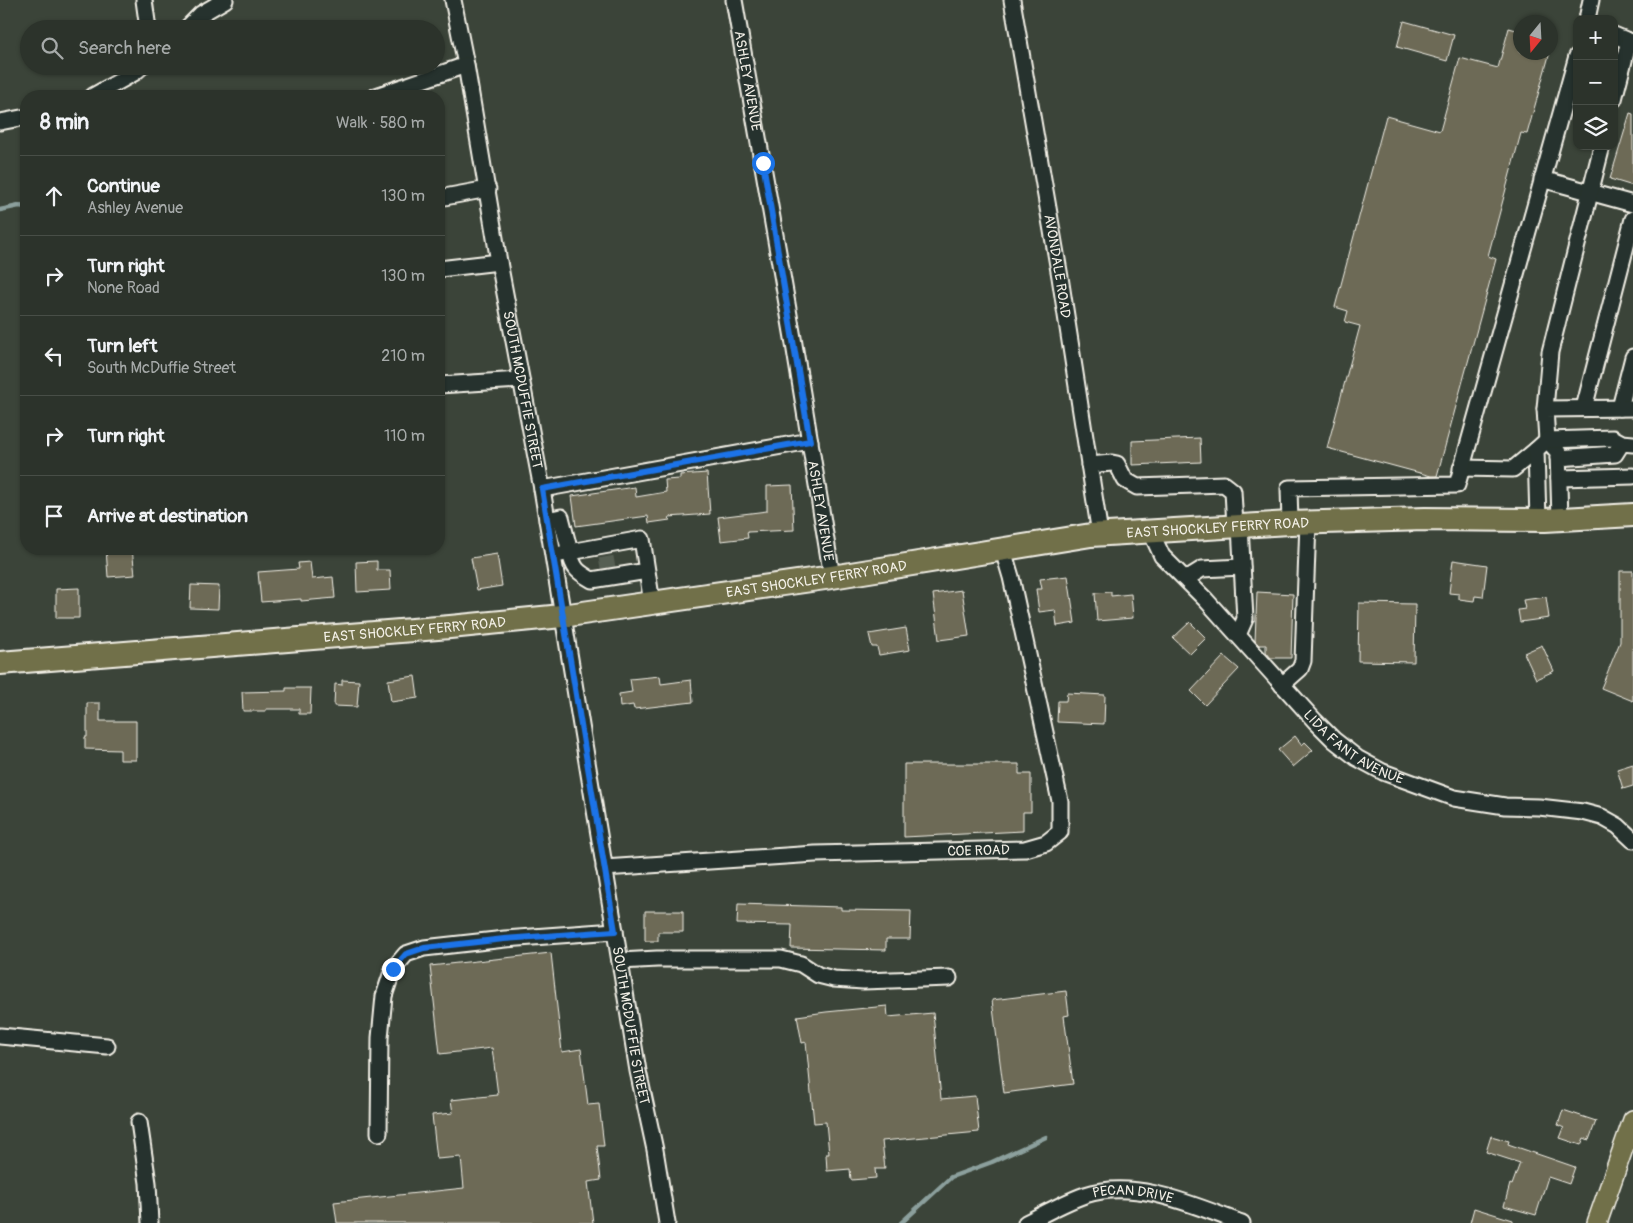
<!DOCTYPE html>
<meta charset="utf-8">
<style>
:root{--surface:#2c332b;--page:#343b33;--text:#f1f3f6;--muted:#a6aaa9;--line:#484e47}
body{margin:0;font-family:Pangolin,sans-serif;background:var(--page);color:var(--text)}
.controls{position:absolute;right:15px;top:15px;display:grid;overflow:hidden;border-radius:10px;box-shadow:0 1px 4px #0004}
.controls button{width:45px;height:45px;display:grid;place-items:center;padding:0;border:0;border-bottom:1px solid var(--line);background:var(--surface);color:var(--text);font:25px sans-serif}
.compass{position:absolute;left:1513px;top:15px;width:45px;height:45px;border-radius:50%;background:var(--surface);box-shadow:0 1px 4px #0004;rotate:198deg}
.stop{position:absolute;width:15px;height:15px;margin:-11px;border:4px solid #1a73e8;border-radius:50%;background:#fff}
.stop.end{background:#1a73e8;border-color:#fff;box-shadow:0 1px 5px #0008}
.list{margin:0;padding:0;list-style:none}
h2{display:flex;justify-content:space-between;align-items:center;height:65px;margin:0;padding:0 20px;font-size:21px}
h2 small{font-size:16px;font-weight:400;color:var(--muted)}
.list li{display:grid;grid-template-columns:32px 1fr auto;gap:15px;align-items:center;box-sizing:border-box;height:80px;padding:0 20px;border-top:1px solid var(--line)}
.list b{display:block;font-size:19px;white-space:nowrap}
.list p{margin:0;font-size:16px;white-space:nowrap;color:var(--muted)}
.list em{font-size:16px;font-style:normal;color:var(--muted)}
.icon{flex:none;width:28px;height:28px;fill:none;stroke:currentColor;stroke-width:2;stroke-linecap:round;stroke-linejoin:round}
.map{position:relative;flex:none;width:1633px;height:1223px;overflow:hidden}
.search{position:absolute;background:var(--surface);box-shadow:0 1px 4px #0004;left:20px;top:20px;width:425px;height:55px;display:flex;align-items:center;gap:12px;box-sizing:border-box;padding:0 18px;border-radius:28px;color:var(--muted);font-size:19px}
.panel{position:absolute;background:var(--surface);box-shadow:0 1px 4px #0004;left:20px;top:90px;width:425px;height:465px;border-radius:20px}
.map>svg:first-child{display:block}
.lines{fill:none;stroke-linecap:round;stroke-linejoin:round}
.stream{stroke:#8ca09d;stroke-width:4.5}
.building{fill:#6d6a56;stroke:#f4f1e8}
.minor-tunnel{stroke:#575e53;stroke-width:15;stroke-dasharray:15 8;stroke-linecap:butt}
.minor-casing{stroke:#f4f1e8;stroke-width:19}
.major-casing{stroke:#f4f1e8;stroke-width:22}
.highway-casing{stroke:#f4f1e8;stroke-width:26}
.minor{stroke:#26332d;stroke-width:15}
.major{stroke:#71704a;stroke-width:19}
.highway{stroke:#71704a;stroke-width:22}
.route{stroke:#1a73e8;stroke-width:6}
.labels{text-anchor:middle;stroke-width:4;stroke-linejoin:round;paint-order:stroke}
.street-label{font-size:14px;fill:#f4f1e8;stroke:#26332d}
</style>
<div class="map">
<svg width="1633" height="1223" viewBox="0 0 1633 1223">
<rect width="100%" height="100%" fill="#3b4439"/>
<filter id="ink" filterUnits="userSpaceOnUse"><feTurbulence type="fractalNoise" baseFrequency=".02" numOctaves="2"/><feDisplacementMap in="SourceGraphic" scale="10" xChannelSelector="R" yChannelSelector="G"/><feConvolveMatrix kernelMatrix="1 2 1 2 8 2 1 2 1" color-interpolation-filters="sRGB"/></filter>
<g filter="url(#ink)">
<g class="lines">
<path class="stream" d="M0,210l19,-4 7,1
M901,1223l50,-46 41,-15 54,-25"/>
</g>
<path class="building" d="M1404,21l50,14 -7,26 -50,-14z
M1509,28l11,3v21h30l-23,82 -6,-1 -33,123 8,3 -59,217h-6l-104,-28 33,-122 -15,-4 3,-11 -13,-4 51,-191 54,15 20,-73 38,10z
M1630,113l3,1v72l-23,-7z
M1200,438l1,24 -69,3v-24z
M707,473l3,41 -41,3 1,3 -21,3 -1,-7 -72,10 -4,-30 63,-9 1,10 30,-5 -1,-12 15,-1v-4z
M792,485l2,45 -47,2 1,6 -27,3 -3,-24 49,-6v-25z
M106,549h26l3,26 -27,2z
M497,554l5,32 -25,4 -6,-32z
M1453,560l34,5 -4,32 -8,-1 -1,5 -15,-2v-5l-10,-1z
M377,561v9h13l1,20 -34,2 -1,-30z
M310,562l2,17 21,-2 2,21 -34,3v-2l-40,3 -3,-30 41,-3 -1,-6z
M1620,571h13v130l-32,-13 19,-46z
M1068,576l7,47 -18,3 -2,-16 -16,2 -3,-23h6l-2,-10z
M191,585l28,1 -1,23 -28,-1z
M79,588v30h-23v-29z
M962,590l7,46 -30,4 -6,-46z
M1111,592v4l20,-2 2,24 -36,3 -2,-28z
M1257,592l36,2 -2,64h-20l-5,-6v-7h-7l-4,-4z
M1546,597l3,21 -29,4 -2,-12 7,-1 -2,-9z
M1359,603l56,1 -1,58 -56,-1z
M1190,622l16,16 -16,16 -17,-16z
M906,628l4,22 -31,5 -2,-8h-5l-3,-13z
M1542,645l12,26 -18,8 -12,-26z
M1224,656l15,13 -34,36 -14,-14z
M415,676l3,22 -27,4 -3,-22z
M660,676l1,8 30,-4 2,22 -59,7 -1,-4 -13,2 -1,-13 13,-2 -2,-13z
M342,680l17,1 -2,26 -23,-1 1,-22 7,1z
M286,688h25l-1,26h-11v-5h-33v2h-23l-1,-19 44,-1z
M1067,693l38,2 -1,29 -47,-2 1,-21h8z
M87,703h13v18h36v39h-16v-10l-35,-1v-12h2z
M1295,736l7,9 3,-3 8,8 -20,17 -15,-17z
M904,764h115v10h12v38h-8v19l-119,6z
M1633,764v22l-10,3 -6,-20z
M738,904l103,3v3l70,1 -1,28h-24v11l-95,-2 1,-23 -55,-1z
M645,911h38v21h-25v9h-13z
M551,953l11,99 19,-3 7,56 11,-1 5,42h-7l4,34 -13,2 5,41h-256l-3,-21 130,-14 -3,-31 -24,2 -5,-44 21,-2 -2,-13 47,-5 -6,-47 -52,6 -10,-88z
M1066,991l3,24 -5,1 9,68 -69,9 -12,-93z
M887,1006l1,11 45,-4 8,86 34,-3 4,36 -97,9 3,28h-10l1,9 -25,2 -1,-11 -23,2 -1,-17h3l-3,-32 -12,1 -8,-81 -4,1 -5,-27 29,-4z
M1563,1110l33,11 -7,19 -5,-2 -3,7 -21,-7 4,-10 -6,-3z
M1491,1136l18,5 -1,3 67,23 -6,17 -21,-7 -12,38 -32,-9 6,-22 2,1 8,-22 -34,-11z
M1474,1208l39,12v3h-43z"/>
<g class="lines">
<path class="minor-tunnel" d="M606,557l3,17"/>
<g class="minor-casing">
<g id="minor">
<path d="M144,0l4,29"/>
<path id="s1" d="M453,0l13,65 33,197 43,227 96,582 17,79 12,73"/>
<path id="s2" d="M734,0l59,338 39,239"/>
<path id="s3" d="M1012,0l48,277 40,257"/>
<path d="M1587,19l4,-19"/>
<path d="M186,29l15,-15 24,-14"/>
<path d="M1614,35l19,8"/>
<path d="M93,96l41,-23 8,-7"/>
<path d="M376,96l90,-31"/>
<path d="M1614,99l15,-58"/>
<path d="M0,122l26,-5"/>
<path d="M1542,179l91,25"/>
<path d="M439,198l49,-9"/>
<path d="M439,269l60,-7"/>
<path d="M439,385l82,-5"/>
<path d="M1584,408l49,-189"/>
<path d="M1620,408l13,-51"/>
<path d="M1545,409l5,-57 52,-206"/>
<path d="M1558,458l57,-4 7,-11"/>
<path d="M1089,465l23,-2 5,1 8,16 12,7 87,-3 9,7 2,35"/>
<path d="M1461,468l52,1 23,-19"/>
<path d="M1559,478l74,-2"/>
<path d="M542,489l268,-48"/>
<path d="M1560,519l-2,-67 -11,-12 -2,-31 88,-1"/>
<path d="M547,520l14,-3 9,35 -9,2"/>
<path d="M1538,520l-2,-70 11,-10 66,-2 9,5 11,1"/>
<path d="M1290,523l-1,-35 168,-3 120,-429"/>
<path id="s4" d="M1150,530l12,26 44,44 109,121 19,19 23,18 26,14 71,26 51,8 34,1 44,5 19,5 16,9 15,14"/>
<path d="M647,571l-55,9c-14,-8 -19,-11 -22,-28l72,-13 10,64"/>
<path d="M1186,579l16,-10 40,-2"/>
<path d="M1238,635l7,-16 -5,-93"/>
<path d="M1282,685l18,-16 3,-8 5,-139"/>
<path id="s5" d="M604,868l211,-14 210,-5 21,-6 14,-11v-31l-49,-224 -8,-27"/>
<path d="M620,961l37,-2h124l20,5 17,11 16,4 29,2 86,-3"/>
<path d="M0,1036l107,10"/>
<path d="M139,1122l9,61 2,40"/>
<path d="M379,1133l1,-95 4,-42 9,-27 13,-15 18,-6 81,-9 110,-8"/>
<path id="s6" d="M1026,1223c19,-10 39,-21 59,-28 51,-17 110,11 157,28"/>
</g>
</g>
<g class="major-casing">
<path id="major" d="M1597,1223l36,-103"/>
</g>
<g class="highway-casing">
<g id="highway">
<path id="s7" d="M0,663l450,-36 112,-11 270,-39 259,-42 199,-12 135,-4 120,1 88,-5"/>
</g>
</g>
<use href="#minor" class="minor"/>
<use href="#major" class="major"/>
<use href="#highway" class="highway"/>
</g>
</g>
<g class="lines" filter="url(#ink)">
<path class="route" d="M393,969l13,-15 18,-6 80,-9 111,-8 -73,-442 268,-48 -47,-278"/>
</g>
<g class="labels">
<g class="street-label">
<text dy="5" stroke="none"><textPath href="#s2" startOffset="82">ASHLEY AVENUE</textPath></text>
<text dy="5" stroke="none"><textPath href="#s3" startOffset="270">AVONDALE ROAD</textPath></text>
<text dy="5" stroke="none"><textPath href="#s1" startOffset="396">SOUTH MCDUFFIE STREET</textPath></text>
<text dy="5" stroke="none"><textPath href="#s2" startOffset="518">ASHLEY AVENUE</textPath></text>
<text dy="5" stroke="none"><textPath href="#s7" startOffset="1226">EAST SHOCKLEY FERRY ROAD</textPath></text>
<text dy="5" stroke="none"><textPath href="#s7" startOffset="821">EAST SHOCKLEY FERRY ROAD</textPath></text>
<text dy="5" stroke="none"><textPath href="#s7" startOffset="416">EAST SHOCKLEY FERRY ROAD</textPath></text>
<text dy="5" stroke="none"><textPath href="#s4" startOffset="301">LIDA FANT AVENUE</textPath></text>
<text dy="5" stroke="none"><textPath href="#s5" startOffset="375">COE ROAD</textPath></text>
<text dy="5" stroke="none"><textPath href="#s1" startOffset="1041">SOUTH MCDUFFIE STREET</textPath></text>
<text dy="5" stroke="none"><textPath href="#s6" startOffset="114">PECAN DRIVE</textPath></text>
</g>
</g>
</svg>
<div class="controls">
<button>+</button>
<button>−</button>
<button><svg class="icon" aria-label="layers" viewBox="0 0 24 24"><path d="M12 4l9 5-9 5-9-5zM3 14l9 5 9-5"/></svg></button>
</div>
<svg class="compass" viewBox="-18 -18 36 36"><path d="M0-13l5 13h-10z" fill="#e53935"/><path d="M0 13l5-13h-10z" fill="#a6aaa9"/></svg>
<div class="stop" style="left:763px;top:163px"></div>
<div class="stop end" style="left:393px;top:969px"></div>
<div class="search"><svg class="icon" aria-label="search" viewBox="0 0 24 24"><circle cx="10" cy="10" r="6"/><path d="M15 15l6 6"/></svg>Search here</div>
<section class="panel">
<h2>8 min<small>Walk · 580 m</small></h2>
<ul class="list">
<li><svg class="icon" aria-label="ahead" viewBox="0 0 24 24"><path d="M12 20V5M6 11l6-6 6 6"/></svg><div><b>Continue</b><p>Ashley Avenue</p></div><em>130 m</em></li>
<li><svg class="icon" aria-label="right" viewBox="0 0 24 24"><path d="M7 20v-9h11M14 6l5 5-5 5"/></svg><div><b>Turn right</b><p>None Road</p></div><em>130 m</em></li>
<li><svg class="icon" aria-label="left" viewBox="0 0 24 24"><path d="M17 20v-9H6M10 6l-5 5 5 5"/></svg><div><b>Turn left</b><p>South McDuffie Street</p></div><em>210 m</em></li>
<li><svg class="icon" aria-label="right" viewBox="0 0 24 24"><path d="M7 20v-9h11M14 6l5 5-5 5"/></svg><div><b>Turn right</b></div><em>110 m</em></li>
<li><svg class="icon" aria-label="arrive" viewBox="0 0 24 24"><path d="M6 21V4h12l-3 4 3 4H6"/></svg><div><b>Arrive at destination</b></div></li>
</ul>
</section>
</div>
